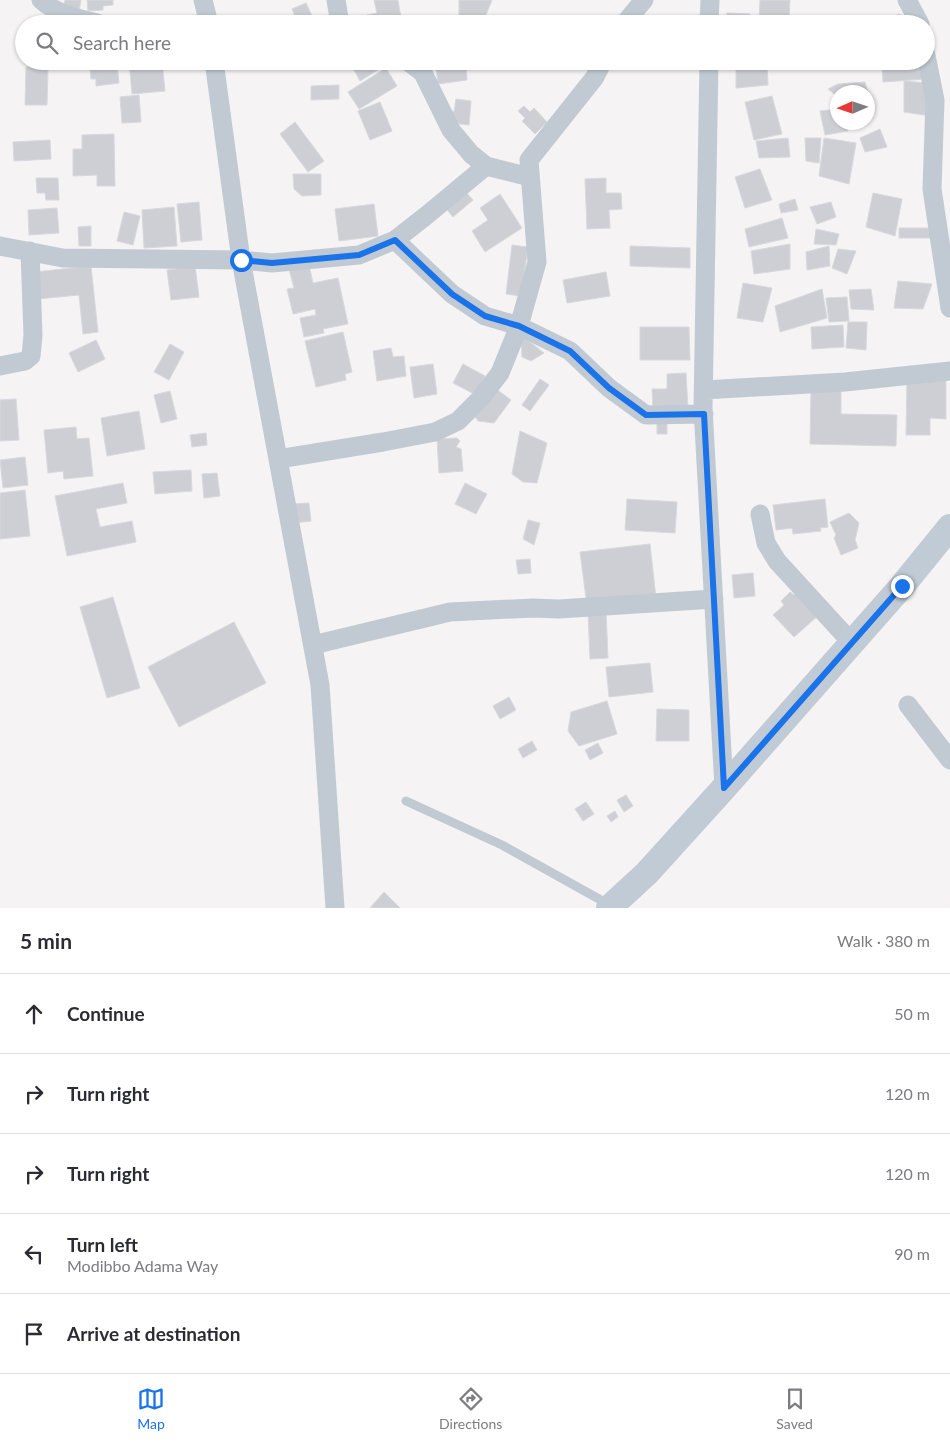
<!DOCTYPE html>
<meta charset="utf-8">
<style>
:root{--surface:#fff;--page:#f7f7f7;--text:#2b2b33;--muted:#7c7c81;--line:#e1e1e2;--accent:#1a73e8}
body{margin:0;font-family:Lato,sans-serif;background:var(--page);color:var(--text)}
.compass{position:absolute;left:830px;top:85px;width:45px;height:45px;border-radius:50%;background:var(--surface);box-shadow:0 1px 4px #0004;rotate:267deg}
.stop{position:absolute;width:15px;height:15px;margin:-11px;border:4px solid #1a73e8;border-radius:50%;background:#fff}
.stop.end{background:#1a73e8;border-color:#fff;box-shadow:0 1px 5px #0008}
.list{margin:0;padding:0;list-style:none}
h2{display:flex;justify-content:space-between;align-items:center;height:65px;margin:0;padding:0 20px;font-size:21px}
h2 small{font-size:16px;font-weight:400;color:var(--muted)}
.list li{display:grid;grid-template-columns:32px 1fr auto;gap:15px;align-items:center;box-sizing:border-box;height:80px;padding:0 20px;border-top:1px solid var(--line)}
.list b{display:block;font-size:19px;white-space:nowrap}
.list p{margin:0;font-size:16px;white-space:nowrap;color:var(--muted)}
.list em{font-size:16px;font-style:normal;color:var(--muted)}
.icon{flex:none;width:28px;height:28px;fill:none;stroke:currentColor;stroke-width:2;stroke-linecap:round;stroke-linejoin:round}
.map{position:relative;flex:none;width:950px;height:908px;overflow:hidden}
.search{position:absolute;background:var(--surface);box-shadow:0 1px 4px #0004;left:15px;right:15px;top:15px;height:55px;display:flex;align-items:center;gap:12px;box-sizing:border-box;padding:0 18px;border-radius:28px;color:var(--muted);font-size:19px}
.sheet{height:465px;background:var(--surface)}
nav{display:flex;justify-content:space-around;align-items:center;box-sizing:border-box;height:70px;border-top:1px solid var(--line);background:var(--surface);font-size:14px;color:var(--muted)}
nav a{display:grid;justify-items:center;gap:2px}
nav .on{color:var(--accent)}
.map>svg:first-child{display:block}
.building{fill:#cdcfd5;stroke:#d7d9de}
.lines{fill:none;stroke-linecap:round;stroke-linejoin:round}
.lane{stroke:#c1cad2;stroke-width:9}
.street{stroke:#c1cad2;stroke-width:19}
.secondary{stroke:#c1cbd6;stroke-width:26}
.route{stroke:#1a73e8;stroke-width:6}
</style>
<div class="map">
<svg width="950" height="908" viewBox="0 0 950 908">
<rect width="100%" height="100%" fill="#f5f3f3"/>
<path class="building" d="M65,0h16l-2,12 -16,-3z
M87,0h26v5l-10,1v4l-15,1z
M374,0h24l4,24h-34l-1,-9 10,-2z
M459,0h33l-8,20h-25z
M760,0h30l-1,23 -30,-1z
M306,3l10,21h-18l-6,-15z
M727,13l23,1 -1,10h-22z
M899,14l12,10h-28z
M135,19l1,5h-26v-2z
M129,61h33l3,30 -33,3z
M360,61h24l2,4 -26,16 -8,-15z
M736,61h31l1,24 -32,3z
M790,61h40v1l-39,7z
M882,61h42l2,18 -43,3z
M466,63l1,17 -29,4 -2,-18z
M117,64l2,19 -23,3v-7h-5l-1,-12z
M26,67l22,1 -1,37h-22z
M386,68l11,18 -38,23 -11,-17z
M904,81l23,2 4,33 -27,-4z
M865,82l4,14h-1v-4h-30v5l-10,-8 10,-5z
M339,85v14l-28,1v-14z
M139,95l2,27 -19,1 -2,-26z
M772,96l10,38 -28,6 -9,-38z
M456,99l15,2 -2,24 -19,-2 2,-12 2,1z
M380,102l12,29 -22,9 -12,-29z
M524,106l6,6 4,-4 13,14 -12,12 -13,-13 3,-3 -7,-7z
M838,109v13h7l3,9 -23,4 -5,-24z
M295,122l29,39 -16,11 -28,-38z
M880,129l7,18 -22,5 -5,-14z
M114,134l1,52h-18v-11l-24,1v-27h9v-14z
M788,138l2,19 -31,1 -3,-17z
M805,138h16l-2,25 -13,-2z
M824,138l32,5 -7,41 -30,-8z
M50,140l1,19 -37,2 -1,-19z
M760,169l12,31 -27,8 -10,-31z
M293,174h28v21l-19,1 -8,-7z
M36,178h22l1,22h-13l-1,-7h-8z
M606,178v15h15l1,16 -13,1 1,18 -23,1 -2,-50z
M463,189l10,11 -20,17 -10,-12z
M873,193l29,6 -7,37 -29,-9z
M500,194l22,34 -37,24 -13,-21 16,-11 -8,-12z
M795,199l3,11 -17,3 -2,-9z
M199,202l3,38 -21,2 -4,-38z
M831,202l5,15 -19,7 -7,-17z
M374,204l4,32 -39,5 -4,-32z
M174,207l3,39 -33,2 -2,-38z
M57,208l2,25 -30,2 -1,-25z
M124,212l16,4 -7,29 -16,-4z
M782,218l6,20 -39,9 -4,-18z
M91,226v20h-12l-1,-19z
M899,228h37l-1,10h-36z
M816,229l23,5 -3,11 -22,-1z
M790,244v25l-36,5 -3,-23z
M512,245l16,2 -7,49 -15,-2z
M630,246l60,2v20l-60,-2z
M829,246l1,20 -23,4 -1,-18z
M838,249l18,2 -9,23 -15,-6z
M309,265l4,18 25,-5 10,46 -25,5 1,4 -20,4 -4,-19 16,-3 -1,-6 -22,5 -6,-25 7,-1 -5,-19z
M91,266l7,66 -15,2 -4,-39 -41,4 -3,-27z
M195,266l4,31 -28,3 -4,-30z
M606,272l4,24 -43,7 -4,-23z
M898,281l34,3 -9,25 -29,-1z
M743,283l29,5 -9,34 -26,-4z
M822,289l5,29 -47,14 -5,-26z
M871,289l3,21 -23,-1 -2,-19z
M847,297l2,24 -20,1 -3,-24z
M848,322h19l-1,28 -20,-2z
M843,325l1,22 -32,2 -1,-22z
M640,327h49l1,33h-50z
M343,332l9,40 -7,2 1,6 -30,7 -11,-46z
M521,335l23,18 -13,8 -9,-4z
M96,340l9,19 -27,13 -9,-19z
M170,344l14,8 -15,28 -15,-8z
M391,348l2,9 11,-1 2,20 -29,5 -4,-30z
M433,364l4,30 -23,4 -4,-31z
M463,364l22,12 -9,19 -23,-12z
M686,373l2,36 -35,2 -1,-22h15v-15z
M540,379l9,6 -19,26 -8,-6z
M907,380h39v39l-16,-1v17h-24z
M491,385l20,15 -17,23 -16,-2 -6,-9z
M811,389h30v25l56,1 -1,31 -86,-2z
M170,391l7,28 -16,4 -7,-28z
M16,399l3,41 -19,1v-41z
M139,411l6,38 -38,7 -6,-38z
M657,422h10v12h-10z
M76,427l1,12 12,-1 4,38 -29,3 -1,-8 -15,2 -4,-43z
M520,431l27,12 -10,40 -14,-1 -11,-8z
M206,433l1,12 -15,2 -2,-12z
M457,438l3,3 -4,6 5,2 2,22 -24,2 -2,-34z
M25,457l3,28 -25,3 -3,-28z
M191,470l1,21 -37,3 -2,-22z
M217,473l3,23 -16,2 -2,-24z
M123,483l4,20 -31,6 4,18 32,-6 4,21 -69,14 -12,-60z
M465,483l22,11 -11,20 -21,-10z
M25,490l5,46 -30,3v-46z
M627,499l50,3 -2,31 -50,-3z
M825,499l3,28 -8,1 1,3 -28,3 -1,-6 -16,2 -3,-25z
M309,503l2,18 -17,2 -2,-19z
M849,513l10,10 -4,17 3,8 -17,7 -7,-17 2,-3 -6,-13z
M528,520l12,3 -6,22 -11,-6z
M650,544l6,54 -69,8 -7,-54z
M530,559l1,14 -13,1 -2,-14z
M753,573l2,23 -21,2 -2,-23z
M798,591l22,23 -26,23 -21,-22 11,-10 -3,-4 9,-9 4,3z
M113,597l27,91 -33,10 -27,-91z
M606,611l2,47 -18,1 -2,-47z
M234,622l32,61 -87,44 -31,-60z
M650,663l3,29 -44,5 -3,-30z
M509,697l7,13 -16,9 -7,-13z
M607,701l10,33 -38,12 -11,-15 3,-19z
M657,709l32,1v31h-33z
M532,741l5,9 -14,8 -5,-9z
M598,743l5,10 -13,7 -5,-10z
M626,795l7,11 -9,6 -7,-12z
M586,802l8,12 -11,7 -8,-12z
M615,811l3,6 -7,5 -4,-6z
M384,892l16,16h-30z"/>
<g class="lines">
<path class="lane" d="M406,801l96,44 106,59"/>
<path class="street" d="M41,0c17,15 37,18 59,24
M203,0l6,24
M336,0l4,24
M907,0l13,24
M624,24l20,-24
M709,24l1,-24
M926,55l9,45 -3,89 18,119
M214,61l27,199 79,425 15,223
M407,61l16,12 28,57 20,24 15,12 44,11
M709,61l-6,347 21,380
M395,240l57,54 33,22 34,10 51,25 39,37 37,27 58,-1
M0,246l63,12 178,2 31,3 87,-8 36,-15 32,-25 59,-49
M0,366l25,-5 6,-5 2,-21 -3,-84
M704,390l141,-8 105,-11
M278,459l105,-17 52,-10 23,-11 22,-22 20,-26 19,-47 18,-64 -8,-102 66,-83 8,-16
M760,514l6,29 11,18 75,82
M313,645l137,-33 83,-4 26,1 155,-10
M908,705l42,55"/>
<path class="secondary" d="M609,908l38,-35 77,-85 178,-202 48,-59"/>
</g>
<g class="lines">
<path class="route" d="M241,260l31,3 87,-8 36,-15 57,54 33,22 34,10 51,25 39,37 37,27 58,-1 20,374 178,-202"/>
</g>
</svg>
<svg class="compass" viewBox="-18 -18 36 36"><path d="M0-13l5 13h-10z" fill="#e53935"/><path d="M0 13l5-13h-10z" fill="#7c7c81"/></svg>
<div class="stop" style="left:241px;top:260px"></div>
<div class="stop end" style="left:902px;top:586px"></div>
<div class="search"><svg class="icon" aria-label="search" viewBox="0 0 24 24"><circle cx="10" cy="10" r="6"/><path d="M15 15l6 6"/></svg>Search here</div>
</div>
<section class="sheet">
<h2>5 min<small>Walk · 380 m</small></h2>
<ul class="list">
<li><svg class="icon" aria-label="ahead" viewBox="0 0 24 24"><path d="M12 20V5M6 11l6-6 6 6"/></svg><div><b>Continue</b></div><em>50 m</em></li>
<li><svg class="icon" aria-label="right" viewBox="0 0 24 24"><path d="M7 20v-9h11M14 6l5 5-5 5"/></svg><div><b>Turn right</b></div><em>120 m</em></li>
<li><svg class="icon" aria-label="right" viewBox="0 0 24 24"><path d="M7 20v-9h11M14 6l5 5-5 5"/></svg><div><b>Turn right</b></div><em>120 m</em></li>
<li><svg class="icon" aria-label="left" viewBox="0 0 24 24"><path d="M17 20v-9H6M10 6l-5 5 5 5"/></svg><div><b>Turn left</b><p>Modibbo Adama Way</p></div><em>90 m</em></li>
<li><svg class="icon" aria-label="arrive" viewBox="0 0 24 24"><path d="M6 21V4h12l-3 4 3 4H6"/></svg><div><b>Arrive at destination</b></div></li>
</ul>
</section>
<nav>
<a class="on"><svg class="icon" aria-label="map" viewBox="0 0 24 24"><path d="M3 6l6-2 6 2 6-2v14l-6 2-6-2-6 2zM9 4v14M15 6v14"/></svg>Map</a>
<a><svg class="icon" aria-label="directions" viewBox="0 0 24 24"><path d="M12 3l9 9-9 9-9-9zM9 14v-3h6M13 9l2 2-2 2"/></svg>Directions</a>
<a><svg class="icon" aria-label="saved" viewBox="0 0 24 24"><path d="M7 4h10v16l-5-4-5 4z"/></svg>Saved</a>
</nav>
